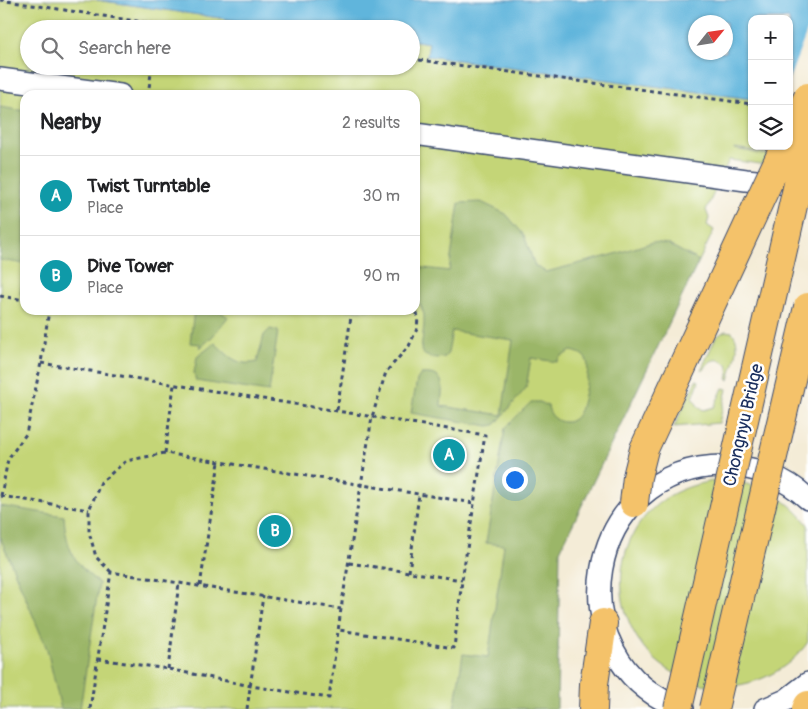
<!DOCTYPE html>
<meta charset="utf-8">
<style>
:root{--surface:#fff;--page:#f6f6f6;--text:#202124;--muted:#757577;--line:#e0e0e0;--accent:#db2777}
body{margin:0;font-family:Pangolin,sans-serif;background:var(--page);color:var(--text)}
.controls{position:absolute;right:15px;top:15px;display:grid;overflow:hidden;border-radius:10px;box-shadow:0 1px 4px #0004}
.controls button{width:45px;height:45px;display:grid;place-items:center;padding:0;border:0;border-bottom:1px solid var(--line);background:var(--surface);color:var(--text);font:25px sans-serif}
.compass{position:absolute;left:688px;top:15px;width:45px;height:45px;border-radius:50%;background:var(--surface);box-shadow:0 1px 4px #0004;rotate:60deg}
.you{position:absolute;left:514px;top:479px;width:18px;height:18px;margin:-12px;border:4px solid #fff;border-radius:50%;background:#1a73e8;box-shadow:0 0 0 8px #1a73e833}
.badge{display:grid;place-items:center;width:32px;height:32px;border-radius:50%;background:var(--accent);color:#fff;font-size:16px;font-weight:700}
.pin{position:absolute;translate:-50% -50%;border:2px solid #fff;box-shadow:0 1px 5px #0006}
.list{margin:0;padding:0;list-style:none}
h2{display:flex;justify-content:space-between;align-items:center;height:65px;margin:0;padding:0 20px;font-size:21px}
h2 small{font-size:16px;font-weight:400;color:var(--muted)}
.list li{display:grid;grid-template-columns:32px 1fr auto;gap:15px;align-items:center;box-sizing:border-box;height:80px;padding:0 20px;border-top:1px solid var(--line)}
.list b{display:block;font-size:19px;white-space:nowrap}
.list p{margin:0;font-size:16px;white-space:nowrap;color:var(--muted)}
.list em{font-size:16px;font-style:normal;color:var(--muted)}
.icon{flex:none;width:28px;height:28px;fill:none;stroke:currentColor;stroke-width:2;stroke-linecap:round;stroke-linejoin:round}
.map{position:relative;flex:none;width:808px;height:709px;overflow:hidden}
.search{position:absolute;background:var(--surface);box-shadow:0 1px 4px #0004;left:20px;top:20px;width:400px;height:55px;display:flex;align-items:center;gap:12px;box-sizing:border-box;padding:0 18px;border-radius:28px;color:var(--muted);font-size:19px}
.panel{position:absolute;background:var(--surface);box-shadow:0 1px 4px #0004;left:20px;top:90px;width:400px;height:225px;border-radius:15px}
.map>svg:first-child{display:block}
.green{fill:#c4d577;stroke:#70826a;fill-rule:evenodd}
.forest{fill:#9bb668;stroke:#5b7263}
.water{fill:#60b5dc;stroke:#3e729d;fill-rule:evenodd}
.pier{fill:#f4ecd7}
.lines{fill:none;stroke-linecap:round;stroke-linejoin:round}
.tertiary-casing{stroke:#3c4b70;stroke-width:24}
.primary-casing{stroke:#3c4b70;stroke-width:30}
.path{stroke:#3c4b70;stroke-width:3;stroke-dasharray:4 4;stroke-linecap:butt}
.tertiary{stroke:#fff;stroke-width:21}
.primary{stroke:#f4c26a;stroke-width:28}
.primary-bridge-casing{stroke:#3c4b70;stroke-width:30;stroke-linecap:butt}
.primary-bridge{stroke:#f4c26a;stroke-width:28}
.labels{text-anchor:middle;stroke-width:5;stroke-linejoin:round;paint-order:stroke}
.street-label{font-size:18px;fill:#1b2f5e;stroke:#fff}
</style>
<div class="map">
<svg width="808" height="709" viewBox="0 0 808 709">
<rect width="100%" height="100%" fill="#fff"/>
<filter id="ink" filterUnits="userSpaceOnUse"><feTurbulence type="fractalNoise" baseFrequency=".02" numOctaves="2"/><feDisplacementMap in="SourceGraphic" scale="10" xChannelSelector="R" yChannelSelector="G"/><feConvolveMatrix kernelMatrix="1 2 1 2 8 2 1 2 1" color-interpolation-filters="sRGB"/></filter>
<filter id="wash" filterUnits="userSpaceOnUse"><feTurbulence type="fractalNoise" baseFrequency=".0096" numOctaves="4" result="noise"/><feDisplacementMap in="SourceGraphic" scale="20" xChannelSelector="R" yChannelSelector="G"/><feGaussianBlur stdDeviation="1.12" result="paint"/><feColorMatrix in="noise" values="0 0 0 0 0 0 0 0 0 0 0 0 0 0 0 0 0 1.4 0 .05"/><feComposite in="paint" operator="in"/></filter>
<g filter="url(#wash)">
<rect width="100%" height="100%" fill="#f4ecd7"/>
<path class="green" d="M0,0h97l198,29h-266v37h382v-26l18,3 -2,13 325,43v47h37v10l-55,-8v1l53,9 -2,9 -56,-7 -23,50 3,8 -2,7 7,5 -15,31 -12,-7 -131,290 -10,165h-546zM25,95h390v215h-390z
M725,331l7,1c11,13 1,32 -3,48l-2,-1 2,-8 -2,-6c-9,-9 -18,-6 -23,5h-3l15,-33z
M696,380l3,1 -6,17 6,10 5,2 10,-3 9,-19 4,1 -8,34 -45,4z
M719,480c37,2 67,15 89,45v117c-17,24 -41,38 -69,43 -20,4 -41,0 -59,-9 -69,-32 -80,-131 -17,-176 17,-12 36,-17 56,-20z"/>
<path class="forest" d="M0,107l25,4v183h-5l5,-30 -25,-4z
M481,202l25,12 18,21 11,31 11,6 66,-17 41,-13 15,2 31,17 -139,290 -3,158h-103l9,-55 25,3 16,-112 -18,-2 19,-115 26,-26h9l8,4c2,15 21,23 30,8 5,-7 12,-46 9,-53 -3,-7 -10,-9 -16,-10l-11,6 -3,5 -26,-4 -5,30 -31,37 -6,1 -78,-13 6,-33 4,-6c27,-2 21,13 20,32l61,9 11,-75 -61,-9 -4,22 -3,4c-8,2 -22,1 -24,-7l3,-25v-10l-3,-9 -6,-8v-31l34,4 10,-68z
M194,310h24l10,7 -16,20 -12,11 1,-4 -11,-1z
M270,329l8,2 -9,61 -73,-11 -2,-8 3,-16 18,-14c14,13 22,24 42,19l7,-27z
M0,506l64,10c2,32 10,48 35,67l-19,126h-19l-14,-60 -47,-112z"/>
<path class="water" d="M97,0h711v106l-19,-2v-85h-37v80l-325,-43 2,-13 -18,-3v-11l-88,-2 -28,2zM696,22h30v30h-30z"/>
<path class="pier" d="M808,29v80l-19,-3v-27z"/>
</g>
<g filter="url(#ink)">
<g class="lines">
<g class="tertiary-casing">
<path id="tertiary" d="M0,79l120,16
M415,134l331,46 62,6
M683,709c-132,-48 -99,-244 42,-243 31,0 61,12 83,33
M765,709l21,-9 22,-17"/>
</g>
<g class="primary-casing">
<path id="primary" d="M593,709l1,-25 9,-61
M806,709l2,-4"/>
</g>
<path class="path" d="M0,0l187,29
M411,59l341,45
M148,95l4,-29
M0,296l25,4
M41,363l444,72 -23,145 -8,68 -115,-18
M337,410l15,-100
M165,453l9,-68
M1,496l7,-37 18,-25 15,-71 8,-53
M1,496l88,14
M349,563l113,17
M111,572l-15,-15 -7,-25v-22l12,-28 25,-21 39,-8 309,50
M409,572l10,-78
M200,586l19,-124
M98,659l70,10 83,17 78,12 12,-89 31,-192 14,-45 23,-26 8,-17 1,-12 -3,-9
M168,669l11,-86
M90,709l21,-137 230,37
M247,709l16,-113"/>
<use href="#tertiary" class="tertiary"/>
<use href="#primary" class="primary"/>
<g class="primary-bridge-casing">
<path id="primary-bridge" d="M789,138l19,-41
M634,503l3,-26 7,-28 141,-303
M678,709l130,-569
M714,709l94,-402"/>
</g>
<use href="#primary-bridge" class="primary-bridge"/>
</g>
</g>
<g class="labels">
<g class="street-label">
<text transform="translate(743 425) rotate(-77)" y="6">Chongnyu Bridge</text>
</g>
</g>
</svg>
<div class="controls">
<button>+</button>
<button>−</button>
<button><svg class="icon" aria-label="layers" viewBox="0 0 24 24"><path d="M12 4l9 5-9 5-9-5zM3 14l9 5 9-5"/></svg></button>
</div>
<svg class="compass" viewBox="-18 -18 36 36"><path d="M0-13l5 13h-10z" fill="#e53935"/><path d="M0 13l5-13h-10z" fill="#757577"/></svg>
<div class="you"></div>
<div class="pin badge" style="left:449px;top:455px;background:#0f9aa8">A</div>
<div class="pin badge" style="left:275px;top:531px;background:#0f9aa8">B</div>
<div class="search"><svg class="icon" aria-label="search" viewBox="0 0 24 24"><circle cx="10" cy="10" r="6"/><path d="M15 15l6 6"/></svg>Search here</div>
<section class="panel">
<h2>Nearby<small>2 results</small></h2>
<ul class="list">
<li><span class="badge" style="background:#0f9aa8">A</span><div><b>Twist Turntable</b><p>Place</p></div><em>30 m</em></li>
<li><span class="badge" style="background:#0f9aa8">B</span><div><b>Dive Tower</b><p>Place</p></div><em>90 m</em></li>
</ul>
</section>
</div>
